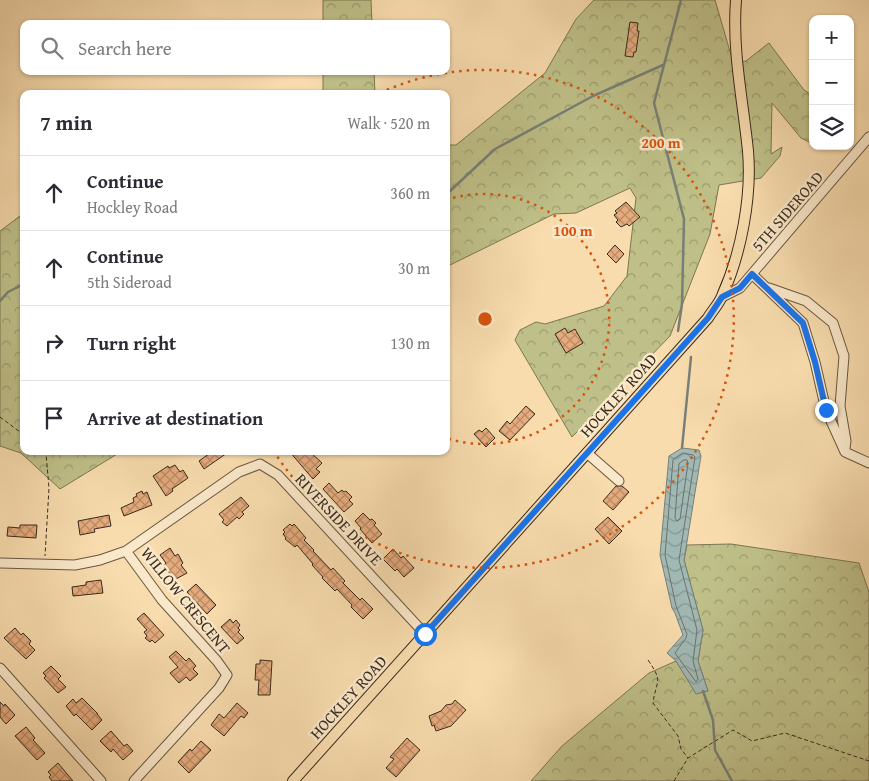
<!DOCTYPE html>
<meta charset="utf-8">
<style>
:root{--surface:#fff;--page:#f2f2f3;--text:#2b2b33;--muted:#7c7c81;--line:#e1e1e2}
body{margin:0;font-family:"Gentium Book Plus",serif;background:var(--page);color:var(--text)}
.controls{position:absolute;right:15px;top:15px;display:grid;overflow:hidden;border-radius:10px;box-shadow:0 1px 4px #0004}
.controls button{width:45px;height:45px;display:grid;place-items:center;padding:0;border:0;border-bottom:1px solid var(--line);background:var(--surface);color:var(--text);font:25px sans-serif}
.stop{position:absolute;width:15px;height:15px;margin:-11px;border:4px solid #1a73e8;border-radius:50%;background:#fff}
.stop.end{background:#1a73e8;border-color:#fff;box-shadow:0 1px 5px #0008}
.list{margin:0;padding:0;list-style:none}
h2{display:flex;justify-content:space-between;align-items:center;height:65px;margin:0;padding:0 20px;font-size:21px}
h2 small{font-size:16px;font-weight:400;color:var(--muted)}
.list li{display:grid;grid-template-columns:32px 1fr auto;gap:15px;align-items:center;box-sizing:border-box;height:75px;padding:0 20px;border-top:1px solid var(--line)}
.list b{display:block;font-size:19px;white-space:nowrap}
.list p{margin:0;font-size:16px;white-space:nowrap;color:var(--muted)}
.list em{font-size:16px;font-style:normal;color:var(--muted)}
.icon{flex:none;width:28px;height:28px;fill:none;stroke:currentColor;stroke-width:2;stroke-linecap:round;stroke-linejoin:round}
.map{position:relative;flex:none;width:869px;height:781px;overflow:hidden}
.search{position:absolute;background:var(--surface);box-shadow:0 1px 4px #0004;left:20px;top:20px;width:430px;height:55px;display:flex;align-items:center;gap:12px;box-sizing:border-box;padding:0 18px;border-radius:10px;color:var(--muted);font-size:19px}
.panel{position:absolute;background:var(--surface);box-shadow:0 1px 4px #0004;left:20px;top:90px;width:430px;height:365px;border-radius:10px}
.map>svg:first-child{display:block}
.forest{fill:url(#forest-crowns);stroke:#7c7653}
.water{fill:url(#water-waves);stroke:#778078}
.lines{fill:none;stroke-linecap:round;stroke-linejoin:round}
.shore{stroke:#6d7269;stroke-width:1}
.stream{stroke:#778078;stroke-width:2.5}
.building{fill:url(#building-cross-hatch);stroke:#392b1d}
.minor-casing{stroke:#695741;stroke-width:11}
.major-casing{stroke:#392b1d;stroke-width:12}
.path{stroke:#392b1d;stroke-width:1;stroke-dasharray:4 2.5;stroke-linecap:butt}
.minor{stroke:#fae8ca;stroke-width:9}
.major{stroke:#f8dcae;stroke-width:10}
.route{stroke:#1a73e8;stroke-width:6}
.ring{fill:none;stroke:#d6540e;stroke-width:2.5;stroke-dasharray:2.5 5}
.labels{text-anchor:middle;stroke-width:5;stroke-linejoin:round;paint-order:stroke}
.street-label{font-size:16px;fill:#392b1d;stroke:#fae8ca}
.centre{fill:#d6540e;stroke:#fae8ca;stroke-width:2.5}
.ring-label{font-size:15px;text-anchor:middle;font-weight:bold;fill:#d6540e;stroke:#fae8ca;stroke-width:5;stroke-linejoin:round;paint-order:stroke}
</style>
<div class="map">
<svg width="869" height="781" viewBox="0 0 869 781">
<defs>
<pattern id="forest-crowns" width="20" height="18" patternUnits="userSpaceOnUse" patternTransform="scale(1.25)"><rect width="20" height="18" fill="#bfc089"/><path d="M2 6a3 3 0 1 1 6 0M12 15a3 3 0 1 1 6 0" fill="none" stroke="#9c9c6f"/></pattern>
<pattern id="water-waves" width="16" height="10" patternUnits="userSpaceOnUse" patternTransform="scale(1.25)"><rect width="16" height="10" fill="#a1b9b5"/><path d="M0 5q4-4 8 0t8 0" fill="none" stroke="#849793"/></pattern>
<pattern id="building-cross-hatch" width="8" height="8" patternUnits="userSpaceOnUse" patternTransform="scale(1.25)"><rect width="8" height="8" fill="#e5ab7d"/><path d="M0 0l8 8M0 8l8-8" fill="none" stroke="#bb8b66"/></pattern>
</defs>
<rect width="100%" height="100%" fill="#f8dcae"/>
<filter id="stains"><feTurbulence type="fractalNoise" baseFrequency=".004" numOctaves="4"/><feColorMatrix values="0 0 0 0 .2 0 0 0 0 .09 0 0 0 0 .02 0 0 0 .5 -.17"/></filter>
<radialGradient id="worn" r=".72"><stop offset=".6" stop-color="#630" stop-opacity="0"/><stop offset="1" stop-color="#630" stop-opacity=".3"/></radialGradient>
<path class="forest" d="M323,0h48l1,24h-49z
M594,0h121l16,55 8,7 7,-1 23,-18 35,47 9,6v48l-12,-6 -29,-35 -1,51 11,-7 -2,9 -19,22 -42,7 -9,49 -40,102 -98,101 -57,-97 5,-10 16,-8 9,2 59,-18 23,-30 9,-78 -6,-10 -54,25 -22,1 -108,53v-122h10l89,-72 31,-54z
M323,71h51l1,23h-52z
M24,213v238h98l-62,38 -39,-36 -21,-7v-215z
M731,544l128,19 10,29v189h-338l31,-35 87,-73 27,-12 20,32 12,-2 -10,-30 5,-31 -19,-70 3,-15z"/>
<path class="water" d="M682,448l17,2 2,6 -17,104 19,70 -5,31 10,30 -12,3 -20,-33 -9,-8 16,-18 -8,-22 -3,-5 -12,-53 9,-99z"/>
<g class="lines">
<path class="shore" d="M683,453l10,2 2,2 -16,103 18,70 -4,31 5,18 -2,3 -21,-29 11,-15 1,-4 -11,-28 -11,-51 8,-95z
M684,460h3l1,3 -8,56 -3,2 -2,-3 4,-54z"/>
<path class="stream" d="M446,193l4,-2 45,-42 98,-53 70,-31
M0,301l8,-9 16,-8
M678,331l4,-27 2,-85 -30,-116 27,-103
M682,448l9,-91
M703,691l10,29 2,30 17,31"/>
</g>
<path class="building" d="M630,22l8,1 -1,8h2l-3,21h-2l-1,5 -8,-1z
M626,202l14,15 -11,9 -2,-2 -6,3 -5,-5 2,-2 -4,-5 3,-2 -2,-2z
M615,245l9,9 -8,9 -9,-9z
M565,328l3,5 7,-4 8,14 -17,10 -11,-19z
M526,406l9,8 -25,26 -11,-9 8,-10 3,3z
M486,428l9,10 -9,9 -12,-13 5,-4 3,2z
M213,451h17l-26,18 -5,-8z
M289,451h20l13,12 -6,6 4,3 -7,7z
M175,465l5,7 3,-2 5,8 -16,11 1,2 -7,5 -13,-20 15,-10 1,2z
M329,483l9,10 4,-3 2,2 2,-1 6,6 -3,3 4,4 -9,8 -21,-23z
M616,486h6l7,6 -16,18 -10,-9z
M142,491l1,3 4,-2 5,13 -28,11 -3,-8 13,-6 -1,-4 4,-2 -1,-2z
M241,497l8,9 -7,6 2,2 -5,5 -2,-2 -10,9 -5,-4 2,-2 -5,-6z
M363,513l7,7 2,-1 4,4 -2,2 8,9 -10,9 -12,-14 1,-1 -6,-7z
M109,515l2,11 -17,3 1,3 -15,3 -2,-14z
M608,517l14,14 -13,13 -14,-15z
M290,524l2,2 2,-2 12,14 -2,2 10,10 -1,1 18,19 2,-2 12,13 -2,2 17,17 2,-2 11,11 -10,10 -12,-12 1,-2 -15,-16 -2,2 -13,-13 1,-1 -11,-12 1,-1 -16,-19 -2,2 -10,-8 1,-1 -3,-4 2,-2 -2,-2z
M20,525h17l-1,13 -29,-2 1,-9 12,1z
M170,548l5,8 3,-2 5,9 -2,2 6,8 -13,7 -10,-15 2,-2 -6,-8z
M393,549l8,9 2,-2 11,12 -10,9 -7,-8 -2,2 -12,-12z
M101,580l2,13 -30,3 -1,-9 14,-2v-3z
M196,584l20,21 -9,9 -20,-22z
M144,613l20,22 -9,8 -3,-3 -2,2 -5,-4 2,-2 -3,-4 3,-2 -10,-11z
M230,619l3,4 3,-3 4,5 -2,3 2,2 -2,2 6,6 -7,6 -16,-17z
M15,628l6,7 2,-2 8,8 -2,3 6,6 -9,9 -22,-21z
M176,651l10,10 3,-3 7,8 -3,3 5,5 -8,7 -4,-4 -7,6 -9,-10 8,-6 -9,-10z
M260,660l12,1 -2,34h-12l1,-15h-4l1,-16h4z
M51,666l10,10 -3,3 8,8 -8,6 -14,-15 2,-2 -3,-3z
M82,698l16,16h-1l5,6 -10,10 -16,-16 -2,2 -8,-10 7,-7 3,4z
M455,700l11,10 -15,16 -15,5 -2,-6 -2,1 -3,-10 12,-5 5,-6 6,-1z
M0,702l4,4 1,-2 10,11 -9,9 -6,-7z
M237,703l11,10 -4,5 -3,-2 -17,20 -13,-11 8,-11 5,4z
M26,727l9,11 -2,2 12,13 -8,7 -22,-24z
M111,731l13,15 3,-2 6,7 -10,9 -10,-11 -2,3 -11,-11z
M407,738l13,12 -24,27 -10,-9 8,-9 -4,-2z
M201,741l10,9 -22,23 -11,-11 12,-13 2,2z
M58,763l15,18h-21l-3,-4 2,-2 -3,-3z"/>
<g class="lines">
<g class="minor-casing">
<path id="minor" d="M752,274l51,49 12,39 11,48 19,42 24,11
M769,288l37,13 27,22 11,33 -4,50 6,35 -1,8
M722,297l18,-9 129,-151
M587,453l32,28
M126,551l36,49 55,61 10,14 -8,13 -85,93
M0,563l75,2 25,-5 26,-9 113,-79 21,-8 18,11 147,159
M0,668l101,113"/>
</g>
<g class="major-casing">
<path id="major" d="M293,781l415,-463c4,-7 11,-14 14,-22 19,-42 30,-99 26,-145 -5,-50 -16,-100 -12,-151"/>
</g>
<path class="path" d="M0,417l24,18
M44,451l2,2 3,35 -4,68
M648,660c16,23 8,20 5,43l25,33 3,13 7,9
M674,781l14,-23 45,-28 19,11 33,-8 84,28"/>
<use href="#minor" class="minor"/>
<use href="#major" class="major"/>
</g>
<g class="lines">
<path class="route" d="M425,634l283,-316 14,-21 18,-9 12,-14 51,49 12,39 11,48"/>
</g>
<g class="ring">
<path d="M446 200A125 125 0 1 1 446 438"/>
<path d="M380 93A249 249 0 1 1 275 453"/>
</g>
<g class="labels">
<g class="street-label">
<text transform="translate(787 211) rotate(-49)" y="6">5TH SIDEROAD</text>
<text transform="translate(618 395) rotate(-48)" y="6">HOCKLEY ROAD</text>
<text transform="translate(339 519) rotate(47)" y="6">RIVERSIDE DRIVE</text>
<text transform="translate(186 600) rotate(51)" y="6">WILLOW CRESCENT</text>
<text transform="translate(348 697) rotate(-48)" y="6">HOCKLEY ROAD</text>
</g>
</g>
<circle cx="485" cy="319" r="8" class="centre"/>
<g class="ring-label">
<text x="661" y="148">200 m</text>
<text x="573" y="236">100 m</text>
</g>
<rect width="100%" height="100%" filter="url(#stains)"/>
<rect width="100%" height="100%" fill="url(#worn)"/>
</svg>
<div class="controls">
<button>+</button>
<button>−</button>
<button><svg class="icon" aria-label="layers" viewBox="0 0 24 24"><path d="M12 4l9 5-9 5-9-5zM3 14l9 5 9-5"/></svg></button>
</div>
<div class="stop" style="left:425px;top:634px"></div>
<div class="stop end" style="left:826px;top:410px"></div>
<div class="search"><svg class="icon" aria-label="search" viewBox="0 0 24 24"><circle cx="10" cy="10" r="6"/><path d="M15 15l6 6"/></svg>Search here</div>
<section class="panel">
<h2>7 min<small>Walk · 520 m</small></h2>
<ul class="list">
<li><svg class="icon" aria-label="ahead" viewBox="0 0 24 24"><path d="M12 20V5M6 11l6-6 6 6"/></svg><div><b>Continue</b><p>Hockley Road</p></div><em>360 m</em></li>
<li><svg class="icon" aria-label="ahead" viewBox="0 0 24 24"><path d="M12 20V5M6 11l6-6 6 6"/></svg><div><b>Continue</b><p>5th Sideroad</p></div><em>30 m</em></li>
<li><svg class="icon" aria-label="right" viewBox="0 0 24 24"><path d="M7 20v-9h11M14 6l5 5-5 5"/></svg><div><b>Turn right</b></div><em>130 m</em></li>
<li><svg class="icon" aria-label="arrive" viewBox="0 0 24 24"><path d="M6 21V4h12l-3 4 3 4H6"/></svg><div><b>Arrive at destination</b></div></li>
</ul>
</section>
</div>
